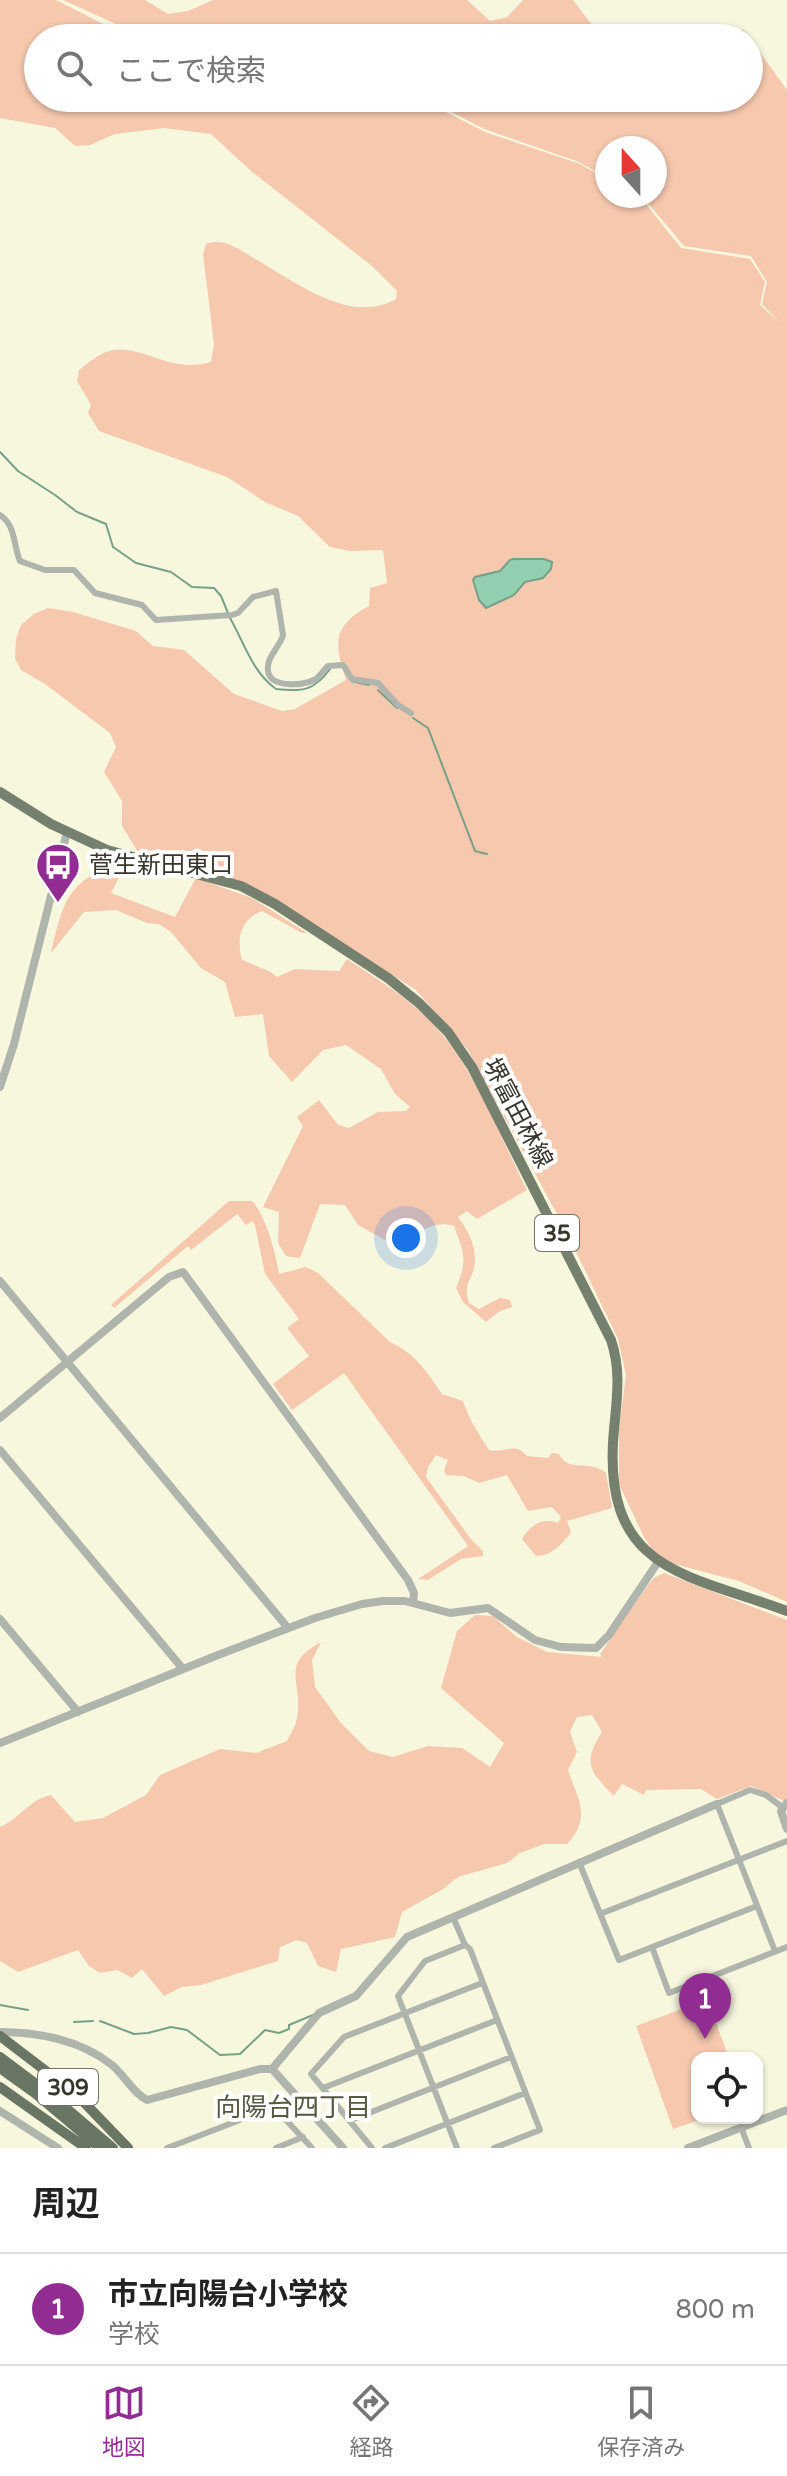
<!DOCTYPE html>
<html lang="ja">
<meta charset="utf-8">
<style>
:root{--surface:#fff;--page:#f2f2f2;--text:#222;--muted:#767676;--line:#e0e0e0;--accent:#912c93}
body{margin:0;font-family:"Varela Round","Noto Sans JP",sans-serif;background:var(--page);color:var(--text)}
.controls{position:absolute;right:24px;bottom:24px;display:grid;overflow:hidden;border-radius:16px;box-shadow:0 2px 6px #0004}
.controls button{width:72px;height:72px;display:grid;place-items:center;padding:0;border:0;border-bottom:2px solid var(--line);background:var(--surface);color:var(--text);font:40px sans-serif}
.compass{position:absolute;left:595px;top:136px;width:72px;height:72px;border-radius:50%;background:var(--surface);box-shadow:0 2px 6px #0004;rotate:339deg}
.you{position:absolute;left:406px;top:1238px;width:28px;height:28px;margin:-20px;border:6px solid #fff;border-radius:50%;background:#1a73e8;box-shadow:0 0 0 12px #1a73e833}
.badge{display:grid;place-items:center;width:52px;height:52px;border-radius:50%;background:var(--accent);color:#fff;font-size:26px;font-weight:700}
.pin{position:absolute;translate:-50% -66px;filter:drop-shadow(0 2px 4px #0008)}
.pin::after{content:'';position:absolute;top:42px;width:28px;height:24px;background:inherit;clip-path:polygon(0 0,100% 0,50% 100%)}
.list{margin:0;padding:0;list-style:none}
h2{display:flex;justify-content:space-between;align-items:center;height:104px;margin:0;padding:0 32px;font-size:34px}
h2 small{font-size:26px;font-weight:400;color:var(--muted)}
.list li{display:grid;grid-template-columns:52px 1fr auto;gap:24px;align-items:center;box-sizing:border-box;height:112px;padding:0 32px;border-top:2px solid var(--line)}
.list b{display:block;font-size:30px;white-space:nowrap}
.list p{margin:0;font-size:26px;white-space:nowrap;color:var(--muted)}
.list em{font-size:26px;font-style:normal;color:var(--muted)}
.icon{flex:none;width:44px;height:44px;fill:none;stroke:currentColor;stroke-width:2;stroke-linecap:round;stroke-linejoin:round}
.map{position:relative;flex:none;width:787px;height:2148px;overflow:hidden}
.search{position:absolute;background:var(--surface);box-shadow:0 2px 6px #0004;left:24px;right:24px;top:24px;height:88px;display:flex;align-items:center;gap:20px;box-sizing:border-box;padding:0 28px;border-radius:44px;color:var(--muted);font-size:30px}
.sheet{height:216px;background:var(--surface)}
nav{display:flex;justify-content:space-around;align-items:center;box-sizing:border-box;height:112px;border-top:2px solid var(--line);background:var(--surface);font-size:22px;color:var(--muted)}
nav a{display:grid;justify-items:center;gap:4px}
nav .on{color:var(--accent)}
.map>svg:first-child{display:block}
.green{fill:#f6c8ae}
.water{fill:#92cfb0;stroke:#76a188;stroke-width:2}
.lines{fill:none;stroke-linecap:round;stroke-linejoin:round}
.stream{stroke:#76a188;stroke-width:2}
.minor{stroke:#afb5ac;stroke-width:6}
.tertiary{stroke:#afb5ac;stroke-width:8}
.primary{stroke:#75806f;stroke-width:10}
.trunk{stroke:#6a7664;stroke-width:10}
.labels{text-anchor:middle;stroke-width:8;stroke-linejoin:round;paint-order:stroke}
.shield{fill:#fff;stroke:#72726b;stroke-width:2}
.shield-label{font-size:22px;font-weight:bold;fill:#36362c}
.poi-label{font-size:24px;fill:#36362c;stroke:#fff;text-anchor:start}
.street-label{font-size:24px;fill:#36362c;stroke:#fff}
.neighbourhood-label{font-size:26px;fill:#595843;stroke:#fff}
</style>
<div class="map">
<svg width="787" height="2148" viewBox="0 0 787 2148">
<rect width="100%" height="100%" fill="#f7f7de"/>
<path class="green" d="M0,0h56l63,32 6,6h-87v60h380l67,34 95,32 27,16v16h26l12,7 36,45 69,11 15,23 -5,23 20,18 -18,-19 5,-22 -16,-26 -67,-10 -37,-44 -10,-6h18v-48h-48v30l-28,-16 -95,-33 -59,-31h324v-60h-23l17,-9 44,61v1512l-48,-21 -69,-18 -18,-14 -8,-12 -25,-53v-56l7,-53 -8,-36 -54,-112 -96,-177 -52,-60 -118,-75 -82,-40 -78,-23 -16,-26v-25l-18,-29 12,-25 -6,-14 -65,-49 -24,-14 -6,-12 1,-19 5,-14 13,-11 14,-6 25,4 63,19 17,15 31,4 50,44 48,17 13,-2 51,-29c-12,-37 -14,-54 23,-74l1,-18 17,-5 -4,-33 -32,1 -21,-4 -32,-31 -33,-14 -38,-25 -128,-46 -11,-18 3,-8 -14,-24 2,-11c8,-6 17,-14 27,-18 32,-12 62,23 105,10l3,-18 -11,-90 3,-10c19,-7 35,7 51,16 40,23 93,65 139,39l1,-8 -25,-25 -121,-95 -40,-37 -47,-6 -49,6 -25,11 -15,1 -20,-18 -55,-10z
M63,0h82l23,14 20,-3 25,-11h254l23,21 17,-4 16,-17h50l19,25 22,13h-483l-13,-13z
M110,866l13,4 -12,23 64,24 21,-39 56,20 55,35h-5l-40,-22c-21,8 -26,27 -20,49l27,11 8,6 18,-8 44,2 8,-12c28,19 59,37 83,62 44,45 69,114 97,169l-50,29 -10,-8 -9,6c9,12 17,26 17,42 0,21 -13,20 -6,44l10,6 21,-11 10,2 2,7 -12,4 -14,11 -23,-20 -7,-14c12,-28 8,-35 -2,-62 -16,-6 -29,4 -44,8 -11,2 -14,-1 -25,6l-27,-15 -13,-20 -25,-1 -20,54 -14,-2 -8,-13 1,-31 -16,-5 40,-81 -6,-9 22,-17 19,25 11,3 29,-16 28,-1 4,-4 -15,-13 -14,-25 -35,-24 -23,5 -31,32 -23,-26 -6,-42 -28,3 -10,-35 -24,-14 -30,-36 -12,-8 -12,-1 -31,-13 -32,2 -33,41c7,-29 11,-59 38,-76 8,-5 11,-10 21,-11z
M229,1201h23c14,15 24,53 27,73l27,-7 12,6 72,69c25,11 37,30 52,52l21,7c5,17 16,33 26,49 16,4 25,-9 38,6l21,2 4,-5 7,1c10,20 29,4 47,19l6,35 -45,13 4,11c-8,12 -20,24 -35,24l-14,-17c8,-14 20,-22 36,-16l3,-6 -9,-10 -24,4 -21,-36 -28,8 -15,-7 -18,-1 -2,-5 4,-10 -12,-5 -8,12 -2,10 44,61 13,13v5l-22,3 -33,21 -10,-1 50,-33 -124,-173 -52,37 -19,-26 36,-28 -22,-28 12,-9 -34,-45 -10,-49 -3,-4 -6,4 -9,-11 -46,36 -3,-4 -74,62 -3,-3z
M664,1573l123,47v187l-5,-7 -31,-14 -34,13 -16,-10 -55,1 -2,5 -22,-11 -8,12c-24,-24 -32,-33 -12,-64l-10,-17 -15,2 -7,15 7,20 -9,18c10,30 24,48 -1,74h-23l-24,9 -13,10 -49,14 -15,12 -41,23 -7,25 -54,12 -5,23 -18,-6 -11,-23 -10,-3 -17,7 -2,14 -77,24 -19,2 -18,9 -22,-27 -10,9 -15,-8 -17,3 -11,-7 -11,-16 -60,22 -18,-11v-134c21,-9 28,-27 51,-32l24,27 28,-4 43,-23 14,-20 60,-26 36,4 31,-12c3,-7 9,-15 10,-23 7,-36 -19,-53 24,-76l-9,18 3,27 26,36 28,28 24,6 35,-11 34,2 28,19 14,-24 -63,-55 16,-57 18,-16 18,1 24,21 30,15 55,5 -2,-3 48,-69 6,-7z
M703,2001l6,3 20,54h-32v60h8l-32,11 -37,-103z"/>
<path class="water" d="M514,559h30l8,3 -1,7 -8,9 -18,4 -11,13 -28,13 -7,-8 -6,-20 2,-3 25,-6 10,-11z"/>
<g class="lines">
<path class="stream" d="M0,452l18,19 37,24 22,17 29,12 7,23 23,16 35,9 21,15 22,1 7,8 7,17
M230,618c14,24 22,54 46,71 26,3 38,2 54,-20
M351,681l18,4
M378,690l19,18
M413,718l15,10 47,123 12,3
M0,2005l28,5
M100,2021l34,13 14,-1 23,-6 16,3 33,25 20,-1 25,-24 14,3 10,-4v-4l24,-10
M74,2022l19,-1"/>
<path class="minor" d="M0,515c16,10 13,30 20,46l25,9h29l21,23 47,12 14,15 76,-5 6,-2 15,-16 23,-6 7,44c-3,12 -17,22 -15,36 2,17 35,15 46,9 6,-3 9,-10 14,-14l15,-1 9,14 26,4 20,22 13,8
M579,1862l40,98 138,-54
M600,1914l187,-73
M453,1917l12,28 5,4 70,181 -46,18
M652,1947l17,46 118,-46
M775,1951l-58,-147 33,-14 16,5 16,12
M323,2088l174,-68
M351,2120l160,-63
M741,2127l8,21
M167,2148l107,-41 38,41
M276,2148l27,-11
M372,2148l-61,-74 33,-37 138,-54
M385,2148l140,-55
M457,2148l-59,-152 27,-35 40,-16"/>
<path class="tertiary" d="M0,1087l14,-43 53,-212
M0,1281l288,347
M0,1418l169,-141 14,-5 225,308 6,13 -1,10
M0,1450l183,219
M0,1619l78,93
M0,1743l218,-88 97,-37 47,-14 21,-3h22l45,12 38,-5 47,32 26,7 35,1 13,-13 49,-73
M787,1803l-6,8 6,18
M0,2032c38,0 81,8 112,33 13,11 21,28 35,35l113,-31h12l71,79
M272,2069l47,-56 37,-17 51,-59 310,-133
M0,2111l58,37
M688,2148l99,-38"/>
<path class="primary" d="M0,792l51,32 56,26 134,36 34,18 113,74 31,25 29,29 24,35 139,273c12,35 4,68 2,103 -7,130 78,132 174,168"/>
<path class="trunk" d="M0,2036l76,58 52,54
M0,2057l52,39 61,52
M0,2068l36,26 64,54
M0,2087l86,61"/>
</g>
<defs>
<g id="bus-pin" transform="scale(2.3)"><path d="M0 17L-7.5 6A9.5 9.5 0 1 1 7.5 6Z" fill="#912c93" stroke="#fff"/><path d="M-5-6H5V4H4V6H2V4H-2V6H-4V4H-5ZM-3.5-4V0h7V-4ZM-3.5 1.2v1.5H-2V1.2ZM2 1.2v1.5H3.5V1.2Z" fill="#fff"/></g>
</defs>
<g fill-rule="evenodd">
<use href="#bus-pin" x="58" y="865"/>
</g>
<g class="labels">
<g class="shield">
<rect x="535" y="1215" width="44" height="36" rx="6"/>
<rect x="38" y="2069" width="60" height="36" rx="6"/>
</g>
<g class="shield-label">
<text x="557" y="1241">35</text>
<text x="68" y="2095">309</text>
</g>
<g class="poi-label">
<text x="89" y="873">菅生新田東口</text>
</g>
<g class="street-label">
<text transform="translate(518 1113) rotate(62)" y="8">堺富田林線</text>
</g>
<g class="neighbourhood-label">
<text x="293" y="2116">向陽台四丁目</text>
</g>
</g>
</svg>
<div class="controls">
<button><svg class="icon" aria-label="locate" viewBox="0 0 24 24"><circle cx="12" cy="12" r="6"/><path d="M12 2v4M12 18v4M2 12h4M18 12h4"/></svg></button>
</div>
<svg class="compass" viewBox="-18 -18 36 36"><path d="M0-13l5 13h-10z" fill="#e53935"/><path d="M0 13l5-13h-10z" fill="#767676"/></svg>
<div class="you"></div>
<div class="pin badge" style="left:705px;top:2039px">1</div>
<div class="search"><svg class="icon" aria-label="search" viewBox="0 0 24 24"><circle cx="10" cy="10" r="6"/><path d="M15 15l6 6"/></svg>ここで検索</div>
</div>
<section class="sheet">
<h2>周辺<small></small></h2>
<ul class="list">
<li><span class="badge">1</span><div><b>市立向陽台小学校</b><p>学校</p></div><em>800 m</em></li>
</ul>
</section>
<nav>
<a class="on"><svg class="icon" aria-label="map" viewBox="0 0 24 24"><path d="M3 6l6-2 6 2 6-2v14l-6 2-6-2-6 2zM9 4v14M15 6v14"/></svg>地図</a>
<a><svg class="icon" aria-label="directions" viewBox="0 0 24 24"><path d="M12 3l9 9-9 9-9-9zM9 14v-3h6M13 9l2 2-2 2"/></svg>経路</a>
<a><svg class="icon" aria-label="saved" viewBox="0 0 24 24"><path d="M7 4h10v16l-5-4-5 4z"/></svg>保存済み</a>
</nav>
